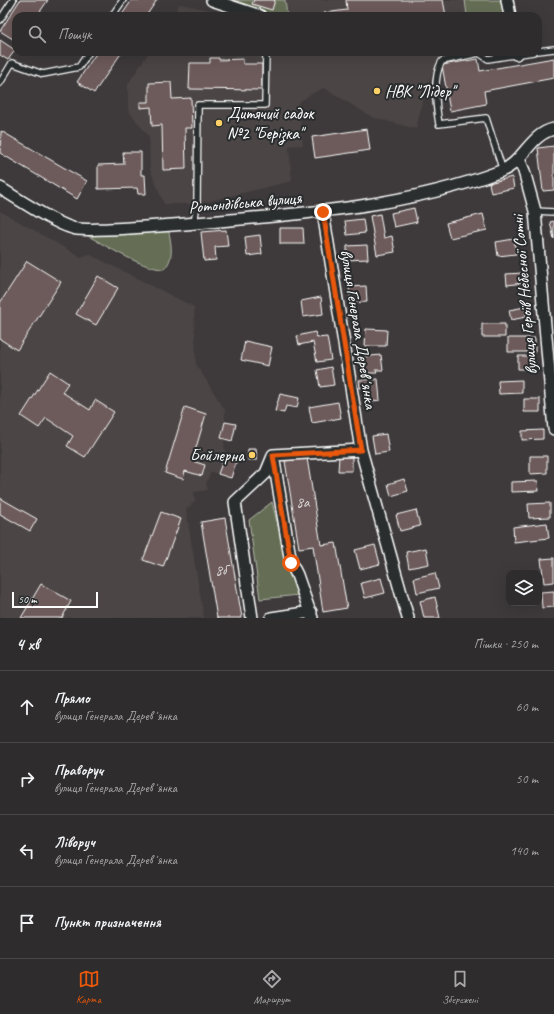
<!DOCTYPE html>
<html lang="uk">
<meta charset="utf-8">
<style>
:root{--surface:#2e2c2c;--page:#3a3838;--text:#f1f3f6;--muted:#a7a7a9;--line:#494848;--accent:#ea580c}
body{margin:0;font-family:Caveat,sans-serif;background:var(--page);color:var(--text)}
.controls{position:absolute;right:12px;bottom:12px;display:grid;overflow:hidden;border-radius:8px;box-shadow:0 4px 16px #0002}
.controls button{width:36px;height:36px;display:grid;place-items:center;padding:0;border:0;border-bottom:1px solid var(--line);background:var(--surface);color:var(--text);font:20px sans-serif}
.scale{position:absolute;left:12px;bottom:10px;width:86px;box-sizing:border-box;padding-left:4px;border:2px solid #fff;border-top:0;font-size:11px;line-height:14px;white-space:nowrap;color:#fff;-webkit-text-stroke:3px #2a2d2e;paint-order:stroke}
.stop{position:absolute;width:12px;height:12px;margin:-9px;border:3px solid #ea580c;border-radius:50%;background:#fff}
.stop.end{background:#ea580c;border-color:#fff;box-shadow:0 1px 4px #0008}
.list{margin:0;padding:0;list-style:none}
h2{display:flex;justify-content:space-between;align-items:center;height:52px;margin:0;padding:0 16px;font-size:17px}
h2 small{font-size:13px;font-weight:400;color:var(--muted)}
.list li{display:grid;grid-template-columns:26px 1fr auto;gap:12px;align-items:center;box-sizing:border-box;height:72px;padding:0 16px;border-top:1px solid var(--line)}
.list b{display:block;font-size:15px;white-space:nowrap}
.list p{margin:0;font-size:13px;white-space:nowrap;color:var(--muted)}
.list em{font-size:13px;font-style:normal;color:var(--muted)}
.icon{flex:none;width:22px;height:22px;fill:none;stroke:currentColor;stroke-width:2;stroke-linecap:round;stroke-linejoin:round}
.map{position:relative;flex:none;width:554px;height:618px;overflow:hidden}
.search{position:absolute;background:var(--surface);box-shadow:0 4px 16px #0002;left:12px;right:12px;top:12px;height:44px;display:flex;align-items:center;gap:10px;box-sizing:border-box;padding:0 14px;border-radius:12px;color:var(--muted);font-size:15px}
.sheet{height:340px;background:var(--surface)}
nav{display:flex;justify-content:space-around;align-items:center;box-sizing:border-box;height:56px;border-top:1px solid var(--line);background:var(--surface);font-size:11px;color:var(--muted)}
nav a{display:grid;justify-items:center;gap:2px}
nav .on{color:var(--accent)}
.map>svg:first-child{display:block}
.built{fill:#4c4444}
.green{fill:#656e55;stroke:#b2b6aa}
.building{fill:#6d5a5a;stroke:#fff}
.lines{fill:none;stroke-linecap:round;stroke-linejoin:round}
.lane-casing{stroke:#fff;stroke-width:8}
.street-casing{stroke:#fff;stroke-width:14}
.lane{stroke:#2a2d2e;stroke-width:5.5}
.street{stroke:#2a2d2e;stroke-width:11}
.route{stroke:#ea580c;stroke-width:5}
.poi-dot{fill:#ffd166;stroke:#2a2d2e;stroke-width:1.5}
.labels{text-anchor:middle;stroke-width:4;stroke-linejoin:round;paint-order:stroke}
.number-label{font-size:15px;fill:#dad6d6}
.poi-label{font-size:17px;fill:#fff;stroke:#2a2d2e;text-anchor:start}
.street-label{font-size:17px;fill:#fff;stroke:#2a2d2e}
</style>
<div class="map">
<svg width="554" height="618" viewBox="0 0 554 618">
<rect width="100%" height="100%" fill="#3e3a3b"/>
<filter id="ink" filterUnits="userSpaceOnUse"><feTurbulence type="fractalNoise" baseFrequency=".025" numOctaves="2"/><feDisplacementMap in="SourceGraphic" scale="8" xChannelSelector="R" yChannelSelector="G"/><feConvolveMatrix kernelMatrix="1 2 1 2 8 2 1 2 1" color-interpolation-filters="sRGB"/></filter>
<g filter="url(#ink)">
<path class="built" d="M285,0h216l3,16h-217z
M180,4l49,10 7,2h-64z
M149,52h294l-5,7 -14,36 -8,34 -44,-12 -48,-29 -13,6 -13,9 5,42 -14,1 3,35 -95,23h-33l-14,-35 -1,-32 -21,-27v-26z
M0,211l81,46 8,-3 105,53 2,57 29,46v12l-4,16 3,1 1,16 -7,19 -7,-2 -5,11 2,7 -14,2 1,9 -9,9 18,108h-204z"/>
<path class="green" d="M212,0h73l2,16h-27z
M465,0h36l3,16h-37z
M168,226c2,15 8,31 -4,43 -23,0 -66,-28 -88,-40z
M272,502l16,64 11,29 -39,4 -11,-79z"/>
<path class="building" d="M20,0h28l-11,16h-21v25l-16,-10z
M132,0h25l-11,16h-25z
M254,0h21l-3,10 -20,-6z
M346,0h97l3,16h-122v-3l23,-3z
M0,40l15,10 -7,10 -8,-5z
M97,52h25l-28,41 -17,-11z
M210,58h9v2l24,-1v5h19v26l-73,-1 1,-26h20z
M554,58v20l-70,13 2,13 -36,7 -8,-46 36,-6 2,12z
M171,82l1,17 19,-1 1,30h-7l1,41 -23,1 -1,-45 -10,1 -1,-19 -11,1v-6h9v-19z
M367,129l3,21 -55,8 -3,-21z
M1,131l86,50 -10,18 -77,-46z
M554,146v44l-11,1 -5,-43z
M123,152h18v23h4l1,19h-8l-1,-6 -39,1v-24l26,-1z
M512,177l2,11 -23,5 -2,-10z
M414,208l3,14 -23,5 -3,-14z
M380,214l4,24 8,-2 3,16 -18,3 -7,-39z
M483,214l4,16 -37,8 -4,-15z
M363,219l2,14 -18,2 -2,-14z
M554,221v18l-4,-17z
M280,228h23l1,16h-24z
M226,230l2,16 -13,1 1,13 -12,1 -3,-29z
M260,235l2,19 -15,2 -2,-19z
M514,239l2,15 -18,2 -2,-14z
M367,245l1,14 -21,1v-14z
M27,261l34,21 -44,68 -17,-11v-36z
M522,273l1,10 -16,2 -1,-11z
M98,276l20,12 -22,37 -20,-11z
M366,286l1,16 -16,1 -2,-16z
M321,297l2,17 -20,3 -2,-16z
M525,307l1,10 -15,3 -2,-10z
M482,324h23v13h-23z
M366,329l21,1 -1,16h-21z
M315,332l2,6 10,-1 4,23 -14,2 -4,-20 -14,3 -2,-9z
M508,338h27v14h-27z
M245,341l27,6 -4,19 -27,-6z
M381,355l2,15h-7l1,3h-14l-2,-16z
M518,356h16v13h-16z
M331,367l3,18 -14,2 -3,-17z
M50,371l18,12 -6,9 28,18 5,-10 19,12 -29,45 -18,-11 6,-10 -27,-18 -7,10 -18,-12z
M378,379l2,21 -13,2 -2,-15 -5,1 -1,-8z
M522,380v13l-23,1 -1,-13z
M280,394l19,4 -2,10 -11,-2 -2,7 -9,-2z
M524,399h16v13h-16z
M338,402l3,16 -29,5 -3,-16z
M185,407l21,7 -14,47 13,4 -3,11 -17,-5 -2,8 -18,-6z
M225,422l11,2 -4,17 -11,-3z
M543,430v9l-21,1v-9z
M386,434l3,18 -14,2 -3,-18z
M248,449h8l1,11h-9z
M225,455l12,4 -6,19 -13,-4z
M530,456h17v17l-17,1z
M339,457h13v14h-14z
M307,458l14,87 15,-2 11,65 -24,4 -10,-66 -14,2 -14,-87z
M404,479l4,12 -17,5 -3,-12z
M538,481l1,10 -28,1v-10z
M0,498l37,21 -7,12 -30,-17z
M550,503v14l-21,1 -1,-14z
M416,510l4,16 -20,5 -4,-16z
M161,512l20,7 -18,48 -20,-7z
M225,518l17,100h-25l-16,-96z
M547,523l2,15 -35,4 -1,-15z
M375,545l5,19 -20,5 -5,-19z
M426,548l3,16 -20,4 -3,-16z
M554,558v24l-10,1 -3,-24z
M435,573l4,15 -22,5 -3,-15z
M381,578l4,15 -20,5 -4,-15z
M41,584l30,17 -9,17h-41z
M554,591v16l-12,1 -1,-16z
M435,597l5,21h-16l-4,-17z"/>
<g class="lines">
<g class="lane-casing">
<path id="lane" d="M112,16l11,-16
M0,20l13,-20
M538,51l16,-2
M0,83l12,-20 31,11 36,-7 10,-15
M503,171l-17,-53 -47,6c-3,-18 -7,-47 3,-63l37,-8 9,6 45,-7
M535,211l19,1
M194,224l3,-20 1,-99h67l1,-53"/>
</g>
<g class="street-casing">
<path id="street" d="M212,0l48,16
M507,0l3,16
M516,52v2
M519,159l5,12 11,40 19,218
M0,188c17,10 59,39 77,41 10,1 20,0 30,0 34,-1 67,-4 100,-7 97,-8 202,-16 294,-51 22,-8 29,-37 53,-42
M323,212l38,238 47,168
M252,618l-17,-116 31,-29 7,-17
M271,618l40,-6
M312,618l-15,-43 -6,-12 -18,-108 88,-5"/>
</g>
<use href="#lane" class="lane"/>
<use href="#street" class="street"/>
</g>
</g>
<g class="lines" filter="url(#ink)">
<path class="route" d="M291,563l-18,-108 88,-5 -38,-238"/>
</g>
<g class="poi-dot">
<circle cx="377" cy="91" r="4"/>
<circle cx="219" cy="123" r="4"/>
<circle cx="252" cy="455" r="4"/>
</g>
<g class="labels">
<g class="number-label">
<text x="303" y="507">8а</text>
<text x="221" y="575">8б</text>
</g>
<g class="poi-label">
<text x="385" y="97">НВК "Лідер"</text>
<text x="227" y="119">Дитячий садок<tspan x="227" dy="20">№2 "Берізка"</tspan></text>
<text x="244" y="461" text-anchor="end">Бойлерна</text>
</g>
<g class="street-label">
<text transform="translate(245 202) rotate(-5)" y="6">Ротондівська вулиця</text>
<text transform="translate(524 295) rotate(-95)" y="6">вулиця Героїв Небесної Сотні</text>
<text transform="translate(359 329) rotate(81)" y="6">вулиця Генерала Деревʼянка</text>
</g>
</g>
</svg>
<div class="controls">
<button><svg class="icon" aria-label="layers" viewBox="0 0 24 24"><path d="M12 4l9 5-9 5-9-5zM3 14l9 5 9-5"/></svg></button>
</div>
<div class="scale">50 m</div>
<div class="stop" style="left:291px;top:563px"></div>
<div class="stop end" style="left:323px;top:212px"></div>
<div class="search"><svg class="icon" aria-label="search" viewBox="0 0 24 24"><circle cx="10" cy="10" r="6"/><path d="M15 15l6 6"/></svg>Пошук</div>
</div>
<section class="sheet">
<h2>4 хв<small>Пішки · 250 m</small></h2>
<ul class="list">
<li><svg class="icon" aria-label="ahead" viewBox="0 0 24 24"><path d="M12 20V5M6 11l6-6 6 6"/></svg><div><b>Прямо</b><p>вулиця Генерала Деревʼянка</p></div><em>60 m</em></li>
<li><svg class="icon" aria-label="right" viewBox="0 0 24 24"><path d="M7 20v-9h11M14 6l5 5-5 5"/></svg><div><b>Праворуч</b><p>вулиця Генерала Деревʼянка</p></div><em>50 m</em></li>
<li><svg class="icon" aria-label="left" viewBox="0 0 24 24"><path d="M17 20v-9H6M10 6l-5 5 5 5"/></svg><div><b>Ліворуч</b><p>вулиця Генерала Деревʼянка</p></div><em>140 m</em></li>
<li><svg class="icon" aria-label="arrive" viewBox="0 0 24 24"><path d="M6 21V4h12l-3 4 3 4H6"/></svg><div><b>Пункт призначення</b></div></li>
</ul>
</section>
<nav>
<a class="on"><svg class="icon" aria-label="map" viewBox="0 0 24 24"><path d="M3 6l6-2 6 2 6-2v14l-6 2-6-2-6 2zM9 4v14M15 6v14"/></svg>Карта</a>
<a><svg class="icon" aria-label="directions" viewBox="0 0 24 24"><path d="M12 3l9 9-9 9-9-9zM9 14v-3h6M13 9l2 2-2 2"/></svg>Маршрут</a>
<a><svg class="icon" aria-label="saved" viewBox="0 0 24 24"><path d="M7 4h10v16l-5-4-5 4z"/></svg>Збережені</a>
</nav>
